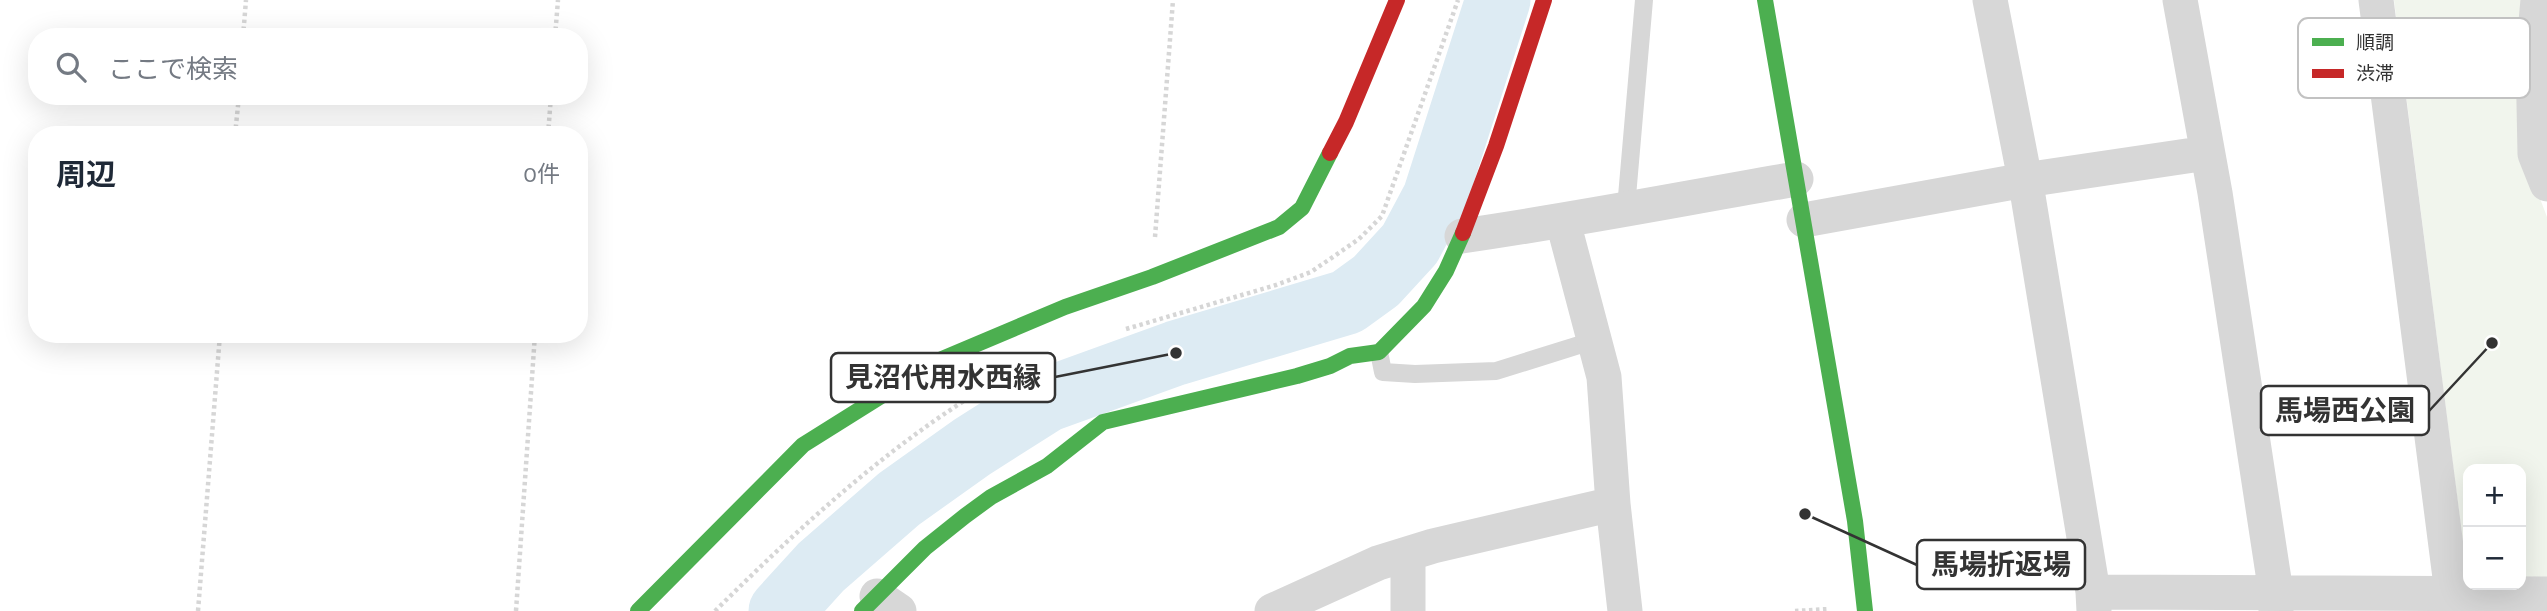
<!DOCTYPE html>
<html lang="ja">
<meta charset="utf-8">
<style>
:root{--surface:#fff;--page:#f2f2f3;--text:#1f2937;--muted:#747a83;--line:#e0e1e3}
body{margin:0;font-family:Karla,"Noto Sans JP",sans-serif;background:var(--page);color:var(--text)}
.controls{position:absolute;right:21px;bottom:21px;display:grid;overflow:hidden;border-radius:14px;box-shadow:0 7px 28px #0002}
.controls button{width:63px;height:63px;display:grid;place-items:center;padding:0;border:0;border-bottom:2px solid var(--line);background:var(--surface);color:var(--text);font:35px sans-serif}
.list{margin:0;padding:0;list-style:none}
h2{display:flex;justify-content:space-between;align-items:center;height:91px;margin:0;padding:0 28px;font-size:30px}
h2 small{font-size:23px;font-weight:400;color:var(--muted)}
.icon{flex:none;width:38px;height:38px;fill:none;stroke:currentColor;stroke-width:2;stroke-linecap:round;stroke-linejoin:round}
.map{position:relative;flex:none;width:2547px;height:611px;overflow:hidden}
.search{position:absolute;background:var(--surface);box-shadow:0 7px 28px #0002;left:28px;top:28px;width:560px;height:77px;display:flex;align-items:center;gap:18px;box-sizing:border-box;padding:0 24px;border-radius:28px;color:var(--muted);font-size:26px}
.panel{position:absolute;background:var(--surface);box-shadow:0 7px 28px #0002;left:28px;top:126px;width:560px;height:217px;border-radius:28px}
.map>svg:first-child{display:block}
.green{fill:#f1f5ed}
.lines{fill:none;stroke-linecap:round;stroke-linejoin:round}
.river{stroke:#ddebf3;stroke-width:65}
.path{stroke:#d6d6d6;stroke-width:4.5;stroke-dasharray:3.5 3.5;stroke-linecap:butt}
.lane{stroke:#d7d7d7;stroke-width:18}
.street{stroke:#d7d7d7;stroke-width:35}
.fast{stroke:#4caf50;stroke-width:16}
.jam{stroke:#c62828;stroke-width:16}
.key{fill:#fff;stroke:#c2c2c2;stroke-width:2}
.key-label{font-size:19px;fill:#333}
.leader{fill:none;stroke:#333;stroke-width:2.5}
.callout-dot{fill:#333;stroke:#fff;stroke-width:2.5}
.callout{fill:#fff;stroke:#333;stroke-width:2.5}
.callout-label{font-size:28px;text-anchor:middle;font-weight:bold;fill:#333}
</style>
<div class="map">
<svg width="2547" height="611" viewBox="0 0 2547 611">
<rect width="100%" height="100%" fill="#fff"/>
<path class="green" d="M2394,0h136l-6,156 23,61v364h-26v-112h-53v101l-2,-3z"/>
<g class="lines">
<path class="river" d="M781,611l40,-44 78,-68 73,-52 74,-47 130,-47 171,-51 29,-21 34,-37 25,-47 63,-197"/>
<path class="path" d="M243,37l3,-37
M555,37l3,-37
M235,135l4,-39
M548,135l3,-39
M1155,237l18,-237
M1126,329l150,-44 35,-13 48,-33 23,-23 76,-216
M198,611l22,-277
M516,611l19,-277
M715,611c89,-88 182,-174 292,-236
M1795,611l34,-2"/>
<path class="lane" d="M1626,208l18,-208
M1379,352l4,20 32,2 81,-3 99,-31"/>
<path class="street" d="M1990,0l37,190 66,402 1,19
M2180,0l35,193 61,400v18
M2376,0l76,593
M2538,0l-5,54 2,100 12,30
M1804,220l221,-40 182,-27
M1563,222l41,155 9,127 12,107
M1462,236c112,-16 223,-38 334,-57
M2093,592l454,2
M877,596l22,15
M1272,611l106,-48 55,-17 180,-42
M1408,611v-56"/>
<path class="fast" d="M1765,0l90,521 10,90
M638,611l165,-166 134,-84 128,-54 87,-30 127,-50 23,-19 28,-55
M862,611l63,-63 40,-32 26,-19 56,-31 56,-44 194,-46 33,-10 20,-10 29,-4 45,-46 22,-35 17,-38"/>
<path class="jam" d="M1330,153l16,-31 51,-122
M1463,233l33,-87 48,-146"/>
</g>
<rect x="2298" y="18" width="232" height="80" rx="10" class="key"/>
<rect x="2312" y="38" width="32" height="8" fill="#4caf50"/>
<rect x="2312" y="69" width="32" height="9" fill="#c62828"/>
<g class="key-label">
<text x="2356" y="49">順調</text>
<text x="2356" y="80">渋滞</text>
</g>
<path class="leader" d="M1176 353L1055 377M2492 343L2429 411M1805 514L1917 565"/>
<g class="callout-dot">
<circle cx="1176" cy="353" r="7"/>
<circle cx="2492" cy="343" r="7"/>
<circle cx="1805" cy="514" r="7"/>
</g>
<g class="callout">
<rect x="831" y="353" width="224" height="49" rx="7"/>
<rect x="2261" y="386" width="168" height="49" rx="7"/>
<rect x="1917" y="540" width="168" height="49" rx="7"/>
</g>
<g class="callout-label">
<text x="943" y="387">見沼代用水西縁</text>
<text x="2345" y="420">馬場西公園</text>
<text x="2001" y="574">馬場折返場</text>
</g>
</svg>
<div class="controls">
<button>+</button>
<button>−</button>
</div>
<div class="search"><svg class="icon" aria-label="search" viewBox="0 0 24 24"><circle cx="10" cy="10" r="6"/><path d="M15 15l6 6"/></svg>ここで検索</div>
<section class="panel">
<h2>周辺<small>0件</small></h2>
<ul class="list">
</ul>
</section>
</div>
